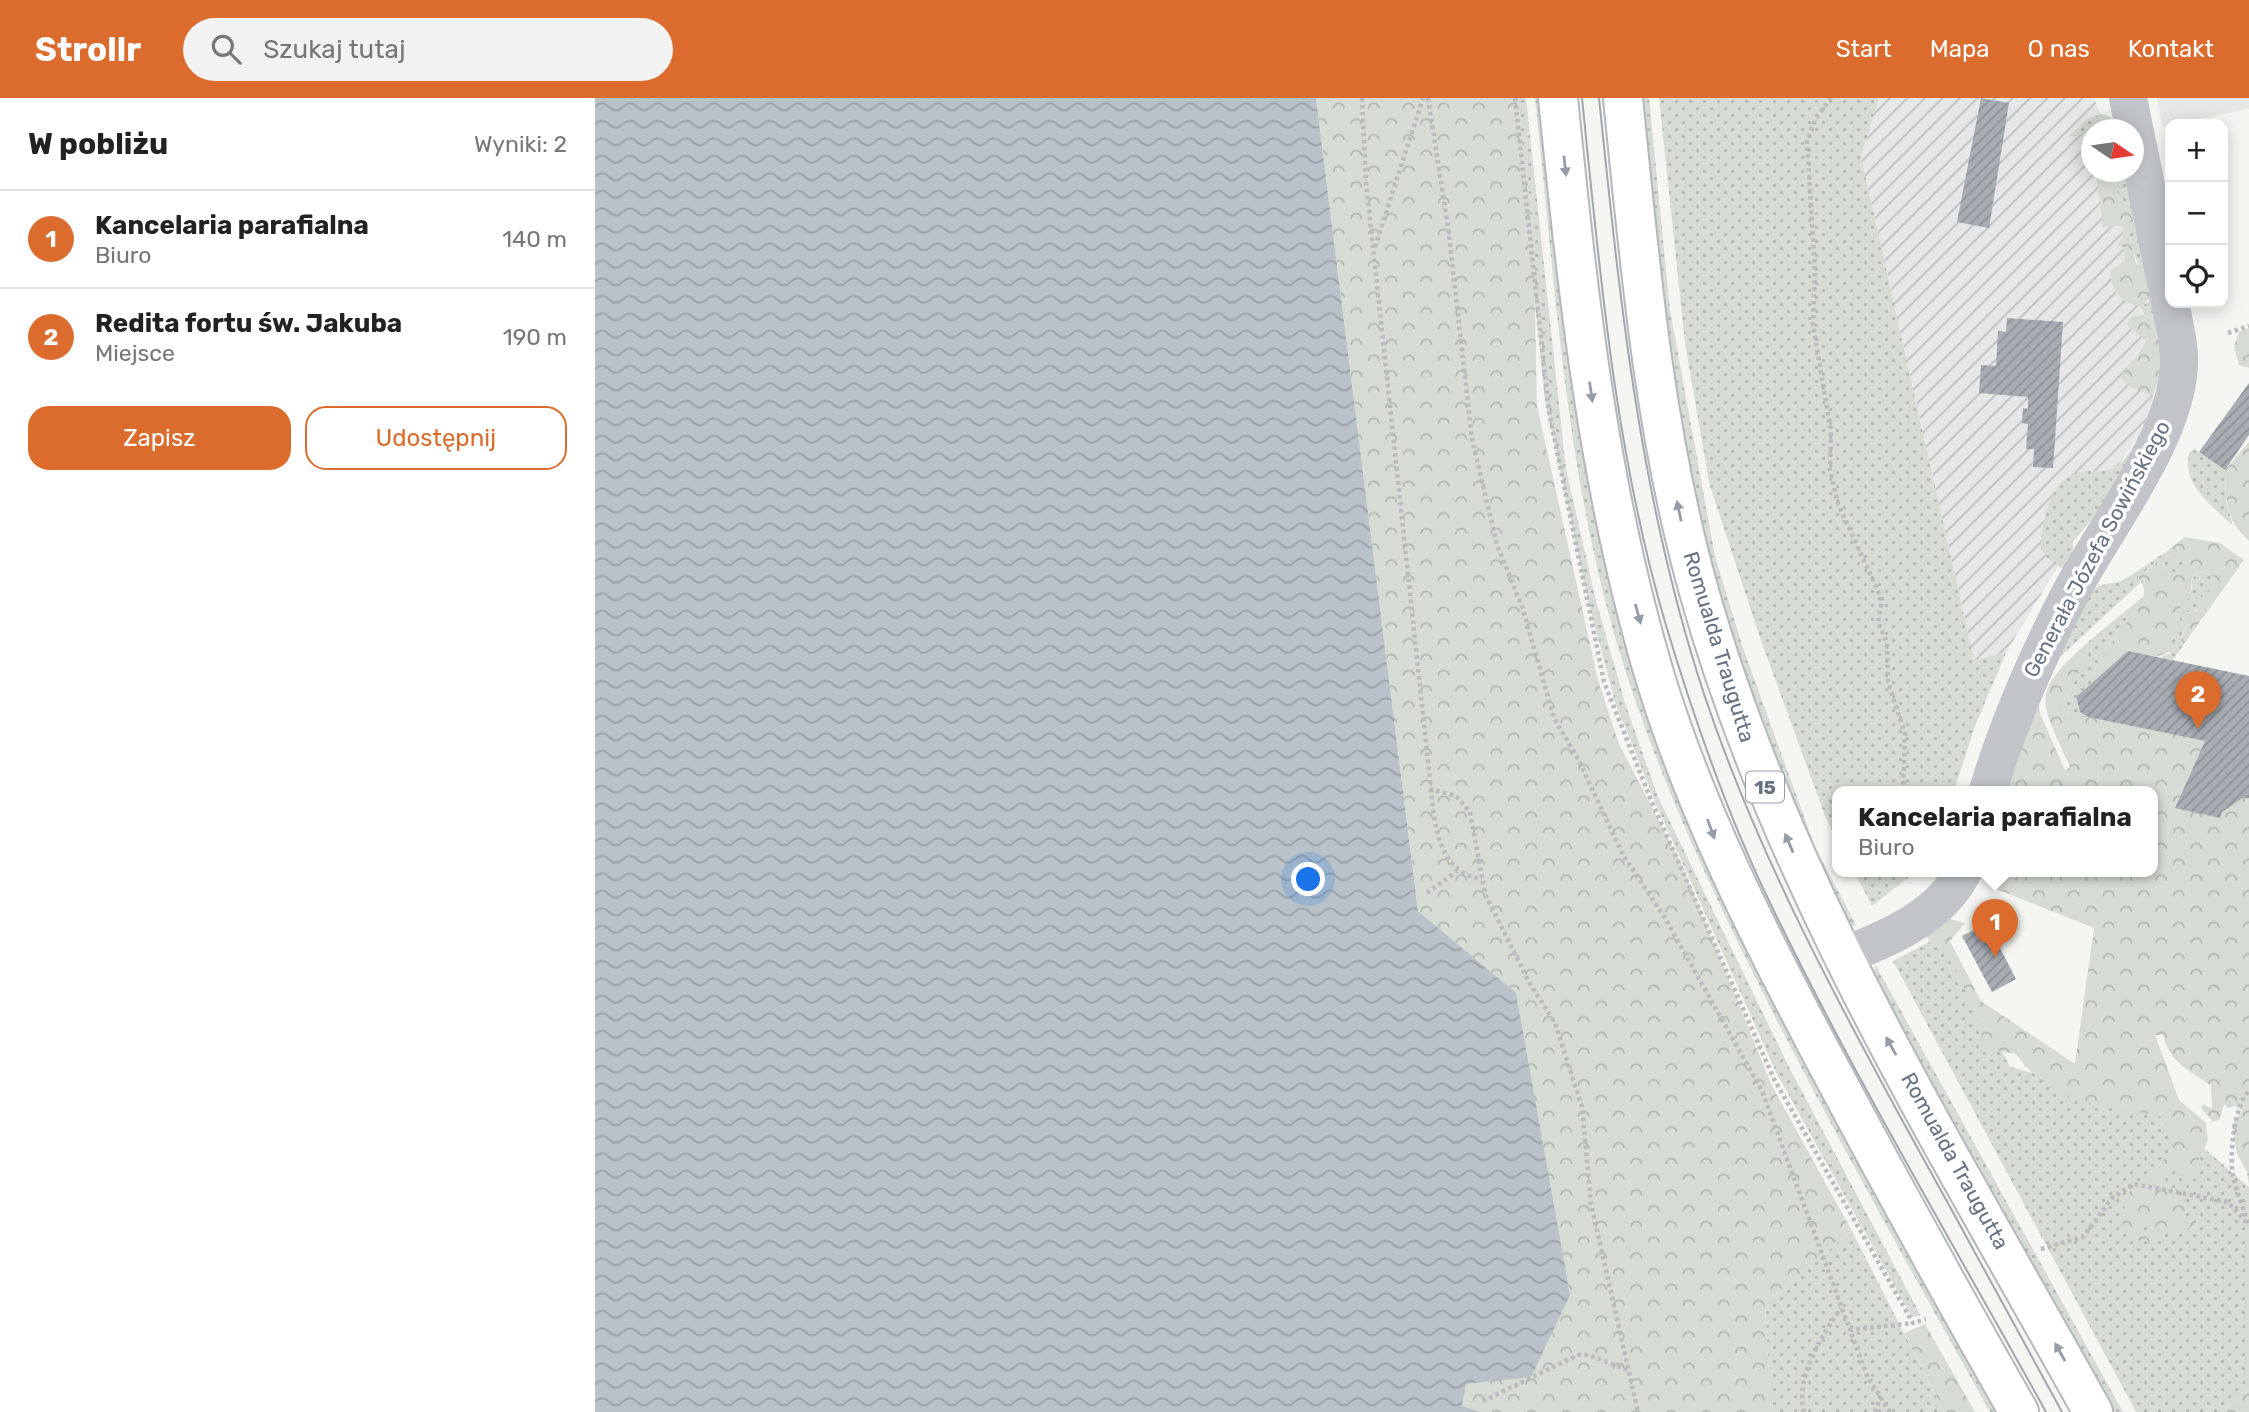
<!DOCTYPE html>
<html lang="pl">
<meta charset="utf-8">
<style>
:root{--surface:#fff;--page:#f2f2f2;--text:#222;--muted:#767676;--line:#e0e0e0;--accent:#db6c2d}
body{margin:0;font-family:Rubik,sans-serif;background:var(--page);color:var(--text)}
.controls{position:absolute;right:21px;top:21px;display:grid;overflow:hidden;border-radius:14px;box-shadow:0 4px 18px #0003}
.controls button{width:63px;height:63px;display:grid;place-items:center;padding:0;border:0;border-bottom:2px solid var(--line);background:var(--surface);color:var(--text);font:35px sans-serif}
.compass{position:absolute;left:1486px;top:21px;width:63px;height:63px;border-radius:50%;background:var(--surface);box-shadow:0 4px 18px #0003;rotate:103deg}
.you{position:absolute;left:714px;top:782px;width:24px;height:24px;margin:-18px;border:5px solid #fff;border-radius:50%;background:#1a73e8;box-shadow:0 0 0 10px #1a73e833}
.badge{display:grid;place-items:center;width:46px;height:46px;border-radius:50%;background:var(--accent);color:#fff;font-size:23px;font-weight:700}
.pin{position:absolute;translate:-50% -58px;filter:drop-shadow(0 2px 4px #0008)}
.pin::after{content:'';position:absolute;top:37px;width:24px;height:21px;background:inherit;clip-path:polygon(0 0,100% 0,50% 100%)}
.popup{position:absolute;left:1237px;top:688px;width:326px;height:91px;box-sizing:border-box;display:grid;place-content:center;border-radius:14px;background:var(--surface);filter:drop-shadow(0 2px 5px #0005);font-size:23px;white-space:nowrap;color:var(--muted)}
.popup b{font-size:26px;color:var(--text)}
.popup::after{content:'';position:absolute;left:50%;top:100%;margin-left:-14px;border:14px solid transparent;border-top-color:var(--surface)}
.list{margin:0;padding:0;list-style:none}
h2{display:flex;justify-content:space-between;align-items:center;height:91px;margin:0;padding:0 28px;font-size:30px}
h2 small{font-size:23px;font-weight:400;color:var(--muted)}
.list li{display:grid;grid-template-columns:46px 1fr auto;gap:21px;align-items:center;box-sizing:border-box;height:98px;padding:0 28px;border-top:2px solid var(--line)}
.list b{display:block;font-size:26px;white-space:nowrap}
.list p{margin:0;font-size:23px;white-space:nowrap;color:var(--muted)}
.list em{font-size:23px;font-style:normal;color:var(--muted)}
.actions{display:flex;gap:14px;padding:21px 28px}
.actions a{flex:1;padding:16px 0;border:2px solid var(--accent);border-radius:21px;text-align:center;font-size:24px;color:var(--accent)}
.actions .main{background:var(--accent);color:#fff}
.icon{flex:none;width:38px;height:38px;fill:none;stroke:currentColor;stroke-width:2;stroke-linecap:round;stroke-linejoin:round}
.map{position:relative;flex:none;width:1654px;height:1314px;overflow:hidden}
header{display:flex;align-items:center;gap:42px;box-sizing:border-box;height:98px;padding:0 35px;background:var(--accent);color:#fff}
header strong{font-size:33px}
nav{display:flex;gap:38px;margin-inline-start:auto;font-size:24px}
.search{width:490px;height:63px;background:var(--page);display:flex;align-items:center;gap:18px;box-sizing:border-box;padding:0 24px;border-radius:38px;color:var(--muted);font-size:26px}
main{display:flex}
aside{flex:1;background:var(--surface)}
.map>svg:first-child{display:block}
.built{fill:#e6e7e6}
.industrial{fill:url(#industrial-furrows)}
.grass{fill:url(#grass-dots)}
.forest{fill:url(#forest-crowns)}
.water{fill:url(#water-waves)}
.building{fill:url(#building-hatch)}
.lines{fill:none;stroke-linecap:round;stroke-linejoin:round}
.major-casing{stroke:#b4b8bc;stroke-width:42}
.path{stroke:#b9bbbe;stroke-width:4.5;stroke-dasharray:3.5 3.5;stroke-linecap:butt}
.minor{stroke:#c1c4c8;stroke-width:38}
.major{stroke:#fff;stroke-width:38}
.tram{stroke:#a2a7ad;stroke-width:2}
.oneway{fill:#949ca8}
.labels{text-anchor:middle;stroke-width:7;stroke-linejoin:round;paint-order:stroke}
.shield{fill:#fff;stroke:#949ca8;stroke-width:2}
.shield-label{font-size:19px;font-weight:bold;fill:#667282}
.street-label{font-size:21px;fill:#667282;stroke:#fff}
</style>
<header>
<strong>Strollr</strong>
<div class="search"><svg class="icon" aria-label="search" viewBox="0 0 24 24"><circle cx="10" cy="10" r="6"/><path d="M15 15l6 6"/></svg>Szukaj tutaj</div>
<nav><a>Start</a><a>Mapa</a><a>O nas</a><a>Kontakt</a></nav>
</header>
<main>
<aside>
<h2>W pobliżu<small>Wyniki: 2</small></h2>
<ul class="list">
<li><span class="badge">1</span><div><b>Kancelaria parafialna</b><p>Biuro</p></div><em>140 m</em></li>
<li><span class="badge">2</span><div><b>Redita fortu św. Jakuba</b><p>Miejsce</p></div><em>190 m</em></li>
</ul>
<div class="actions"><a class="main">Zapisz</a><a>Udostępnij</a></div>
</aside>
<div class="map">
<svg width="1654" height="1314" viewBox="0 0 1654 1314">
<defs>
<pattern id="industrial-furrows" width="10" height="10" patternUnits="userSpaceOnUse" patternTransform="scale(1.75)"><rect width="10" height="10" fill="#e6e7e6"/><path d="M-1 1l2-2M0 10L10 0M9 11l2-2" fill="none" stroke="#bec0c0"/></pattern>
<pattern id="grass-dots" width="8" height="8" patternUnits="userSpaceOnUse" patternTransform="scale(1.75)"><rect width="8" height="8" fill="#d6dcd4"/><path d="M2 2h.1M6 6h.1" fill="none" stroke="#b1b7b1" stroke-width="1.8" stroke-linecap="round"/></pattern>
<pattern id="forest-crowns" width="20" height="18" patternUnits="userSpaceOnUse" patternTransform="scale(1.75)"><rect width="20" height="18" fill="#d6dcd4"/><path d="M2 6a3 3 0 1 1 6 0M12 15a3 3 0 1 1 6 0" fill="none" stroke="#b1b7b1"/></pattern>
<pattern id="water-waves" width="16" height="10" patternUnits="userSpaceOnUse" patternTransform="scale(1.75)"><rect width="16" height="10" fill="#b9c2c8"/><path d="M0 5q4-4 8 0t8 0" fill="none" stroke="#9aa2a8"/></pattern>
<pattern id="building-hatch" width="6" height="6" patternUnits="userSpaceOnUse" patternTransform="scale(1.75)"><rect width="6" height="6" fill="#a8adb4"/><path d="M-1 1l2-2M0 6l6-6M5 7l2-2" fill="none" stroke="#8d9198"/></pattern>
</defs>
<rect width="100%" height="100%" fill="#f5f6f2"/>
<path class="built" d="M1562,0h92v11l-87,18z"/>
<path class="industrial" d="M1284,0h215l11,28 -14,4v42h23l41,202 -3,37 -7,16 -26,37 -113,189 -32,7 -113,-503z"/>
<path class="grass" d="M919,0h12l40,371 30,132 29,102 33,94 131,270 132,249 -9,1 -135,-243 -120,-268 -42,-104 -28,-106 -42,-195z
M940,0h8l31,294 21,128 26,101 47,153 83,188 246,450h-7c-76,-136 -152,-271 -223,-411 -61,-121 -119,-246 -156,-378 -47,-171 -57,-350 -76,-525z
M1045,0h9l21,212 45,246 27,89 73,202 41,78 -9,2c-66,-145 -128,-293 -159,-450 -25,-124 -34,-253 -48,-379z
M1064,0h220l-18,59 113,503 32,-7 -31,73 -21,65h-117v50l-12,-25 -65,-178 -51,-155 -24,-140z
M1507,16l10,4 2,11 -23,1v3l-23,4 19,-18z
M1525,74h5l34,171 -6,-23 -9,-5 -3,-8 8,-6 -35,-114z
M1557,313l-1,16 -58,91 -20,24v11l-10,16 -16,-11 -6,-9c0,-25 9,-71 39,-77 14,-3 24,3 37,-6 15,-11 25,-39 35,-55z
M1599,351l31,21 1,31 7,25c-20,-20 -52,-41 -44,-73z
M1571,454l5,7 12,-2 3,3 -5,12 -6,3 -8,-3 -4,-8 -8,-1 -17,14 2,6 -90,83c-12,18 -14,29 -9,50l-5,-4 -9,5 -9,15c7,-34 47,-127 77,-144 8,-5 18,-4 26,-7 16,-8 30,-20 45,-29z
M1604,473l16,6 -3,13 -24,29 -7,19 3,6 -11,16 -13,-3 9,-3 10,-45 13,-20v-10z
M1529,514l3,9c-10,22 -34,34 -33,60l-18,16 4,15 8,5h-18l-8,-10 23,-47 3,-18z
M1259,773h63l-45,35z
M1347,837l68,132 143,37 96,83v203l-28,22h-85l-243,-451z
M1280,866l248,448h-11l-238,-432z
M1257,1133l92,181h-173l-6,-109z"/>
<path class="forest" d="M721,0h200l17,124 4,184 61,274 21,64 63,121 90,221 80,145 -87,72 6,109h-289l-20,-6 54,-413 -98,-82z
M1501,74h24l-6,14 18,32 -4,7 8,39 9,6c4,15 10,27 -4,37 -21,-5 -29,-15 -31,-36l15,-10 -3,-15 -5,1 6,-13 -1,-8 -19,1z
M1549,217l9,5 12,40 -12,36 -23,-9 -9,-9c6,-14 19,-21 25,-37l-19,-16 4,-8z
M1654,230v40l-10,-3 -5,-18 5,-15z
M1654,344v99c-24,-22 -23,-40 -24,-71z
M1590,439l35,6 24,17 -60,84 -3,-5 7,-20 -5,-7 13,-1 6,-18 10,-3 3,-13 -16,-6 -7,7 -2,19 -11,12 2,18 -9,14 4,4c-13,17 -29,10 -48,6l-34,30c-1,-26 23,-38 33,-60l-3,-9 20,-16v-8l-6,-11 18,-14 7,1 4,8 8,3 6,-3 4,-12 -14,-1 -5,-7z
M1493,544l-3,18 -23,47 8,10h18l117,24 -30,67 47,4 21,-14h6v387l-2,-13 -10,-18 -5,-29 10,-14 -6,-5 -8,2 -4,-4 -4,15 -7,3 -12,-14 2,-4 9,5 -1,-23c-21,-17 -41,-21 -48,-51h-8l24,65 27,23 2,17 -10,22 3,16 -14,2 -8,-9 -7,-2 -9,6 9,21 18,10 -1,6 -7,1v4l12,-1v8l9,9 -4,2 -7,-8c-16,9 -31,3 -48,-2l-5,2 2,5 21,1 1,6 -11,4 -20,-4 -10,-12 4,-33 29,-18 2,-10 11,-10 1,-17 -5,-21c-13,-5 -23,-5 -36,-7 -45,-6 -85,-19 -112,-57l-29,-5c-12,-32 -20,-63 -40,-92 -6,-9 -16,-13 -23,-23l23,-16 18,5 -15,18 31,60 94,63 19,-136 -100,-40 -6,-17h165v-80h-144l3,-25 24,-54 5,4 24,54 5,-3c-30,-68 -41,-72 18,-125z
M1330,1226l50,88h-31l-40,-79z
M1654,1292v22h-28z"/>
<path class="water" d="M0,0h721l102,813 98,82 54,302 -39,82 -65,7 -4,22 20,6h-887z"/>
<path class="building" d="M1386,0l28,5 -20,125 -32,-6z
M1412,220l56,4 -10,146 -20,-1 1,-18h-8l2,-25 -6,-1 1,-15 5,1v-12l-49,-4 2,-28 15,1 2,-35 8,1z
M1654,285v52l-24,35 -26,-18z
M1533,553l121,25v122h-6l-21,14 -2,6 -45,-10 30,-67 -117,-24 -8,-5 -4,-15z
M1392,825l29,56 -24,13 -30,-56z"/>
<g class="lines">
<g class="major-casing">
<path id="major" d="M963,0c20,196 40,389 97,579 40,131 102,254 166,375 64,121 130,241 198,360
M1028,0c17,167 31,335 77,497 83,293 247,553 393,817"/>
</g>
<path class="path" d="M767,0l4,84 65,607 25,7 14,16 15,82 44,88 26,41 27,84 9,97 47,208
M833,0l20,129 24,212 25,106 26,64 31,109 24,41 45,96 42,63 97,173 88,239
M920,0l34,314 55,270 47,118 123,279 139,244 13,-4
M1236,0l-15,20 -9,23 8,130 -2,54 18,106 -1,39 8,34 44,96 -4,22 9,21 1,39 17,52 -2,57
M780,149l48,-149
M1633,235l21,-7
M836,691c3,36 8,84 51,90
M832,795l30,-22
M1653,1125c-5,-15 -11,-31 -15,-47 -4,-20 1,-71 16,-85
M1446,1151l42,-12 30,-40 21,-13 94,18 21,23
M888,1303l95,-46h11l38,15
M1209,1314c-9,-36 18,-76 37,-104
M1280,1314l5,-14
M1295,1314l-23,-36 -17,-46 63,-7"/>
<path class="minor" d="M1533,0l42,204
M1393,693c21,-71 50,-136 84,-201 35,-65 103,-151 107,-224 1,-21 -5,-43 -9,-63
M1247,858c44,-16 100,-40 121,-85"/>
<use href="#major" class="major"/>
<path class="tram" d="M987,0c18,176 33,353 83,524 29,97 63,195 107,285 83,172 182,338 274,505
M1004,0c21,203 41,404 106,599 50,149 122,285 197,423 54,97 107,195 160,292"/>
</g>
<defs><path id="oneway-solid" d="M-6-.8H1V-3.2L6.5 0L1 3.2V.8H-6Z" transform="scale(1.75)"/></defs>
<g class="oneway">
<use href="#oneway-solid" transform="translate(970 68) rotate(84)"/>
<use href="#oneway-solid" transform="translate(996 294) rotate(82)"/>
<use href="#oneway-solid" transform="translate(1084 413) rotate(-102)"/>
<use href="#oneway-solid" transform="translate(1043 516) rotate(75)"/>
<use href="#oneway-solid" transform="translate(1116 731) rotate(70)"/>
<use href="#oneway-solid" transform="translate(1194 745) rotate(-113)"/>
<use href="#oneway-solid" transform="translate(1296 948) rotate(-119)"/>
<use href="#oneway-solid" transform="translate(1465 1254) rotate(-119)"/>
</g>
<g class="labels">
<rect class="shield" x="1151" y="673.5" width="38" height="31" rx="5"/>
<g class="shield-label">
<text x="1170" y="696">15</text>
</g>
<g class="street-label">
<text transform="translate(1502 451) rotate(-62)" y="7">Generała Józefa Sowińskiego</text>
<text transform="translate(1124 549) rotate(73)" y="7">Romualda Traugutta</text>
<text transform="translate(1360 1063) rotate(61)" y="7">Romualda Traugutta</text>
</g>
</g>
</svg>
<div class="controls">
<button>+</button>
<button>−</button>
<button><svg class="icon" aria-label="locate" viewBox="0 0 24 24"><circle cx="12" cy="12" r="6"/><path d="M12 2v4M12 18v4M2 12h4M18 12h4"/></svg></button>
</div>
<svg class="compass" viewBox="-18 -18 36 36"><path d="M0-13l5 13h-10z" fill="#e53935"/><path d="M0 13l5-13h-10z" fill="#767676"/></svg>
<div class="you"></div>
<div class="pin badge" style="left:1400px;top:859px">1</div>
<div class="popup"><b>Kancelaria parafialna</b>Biuro</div>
<div class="pin badge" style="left:1603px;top:631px">2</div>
</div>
</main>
